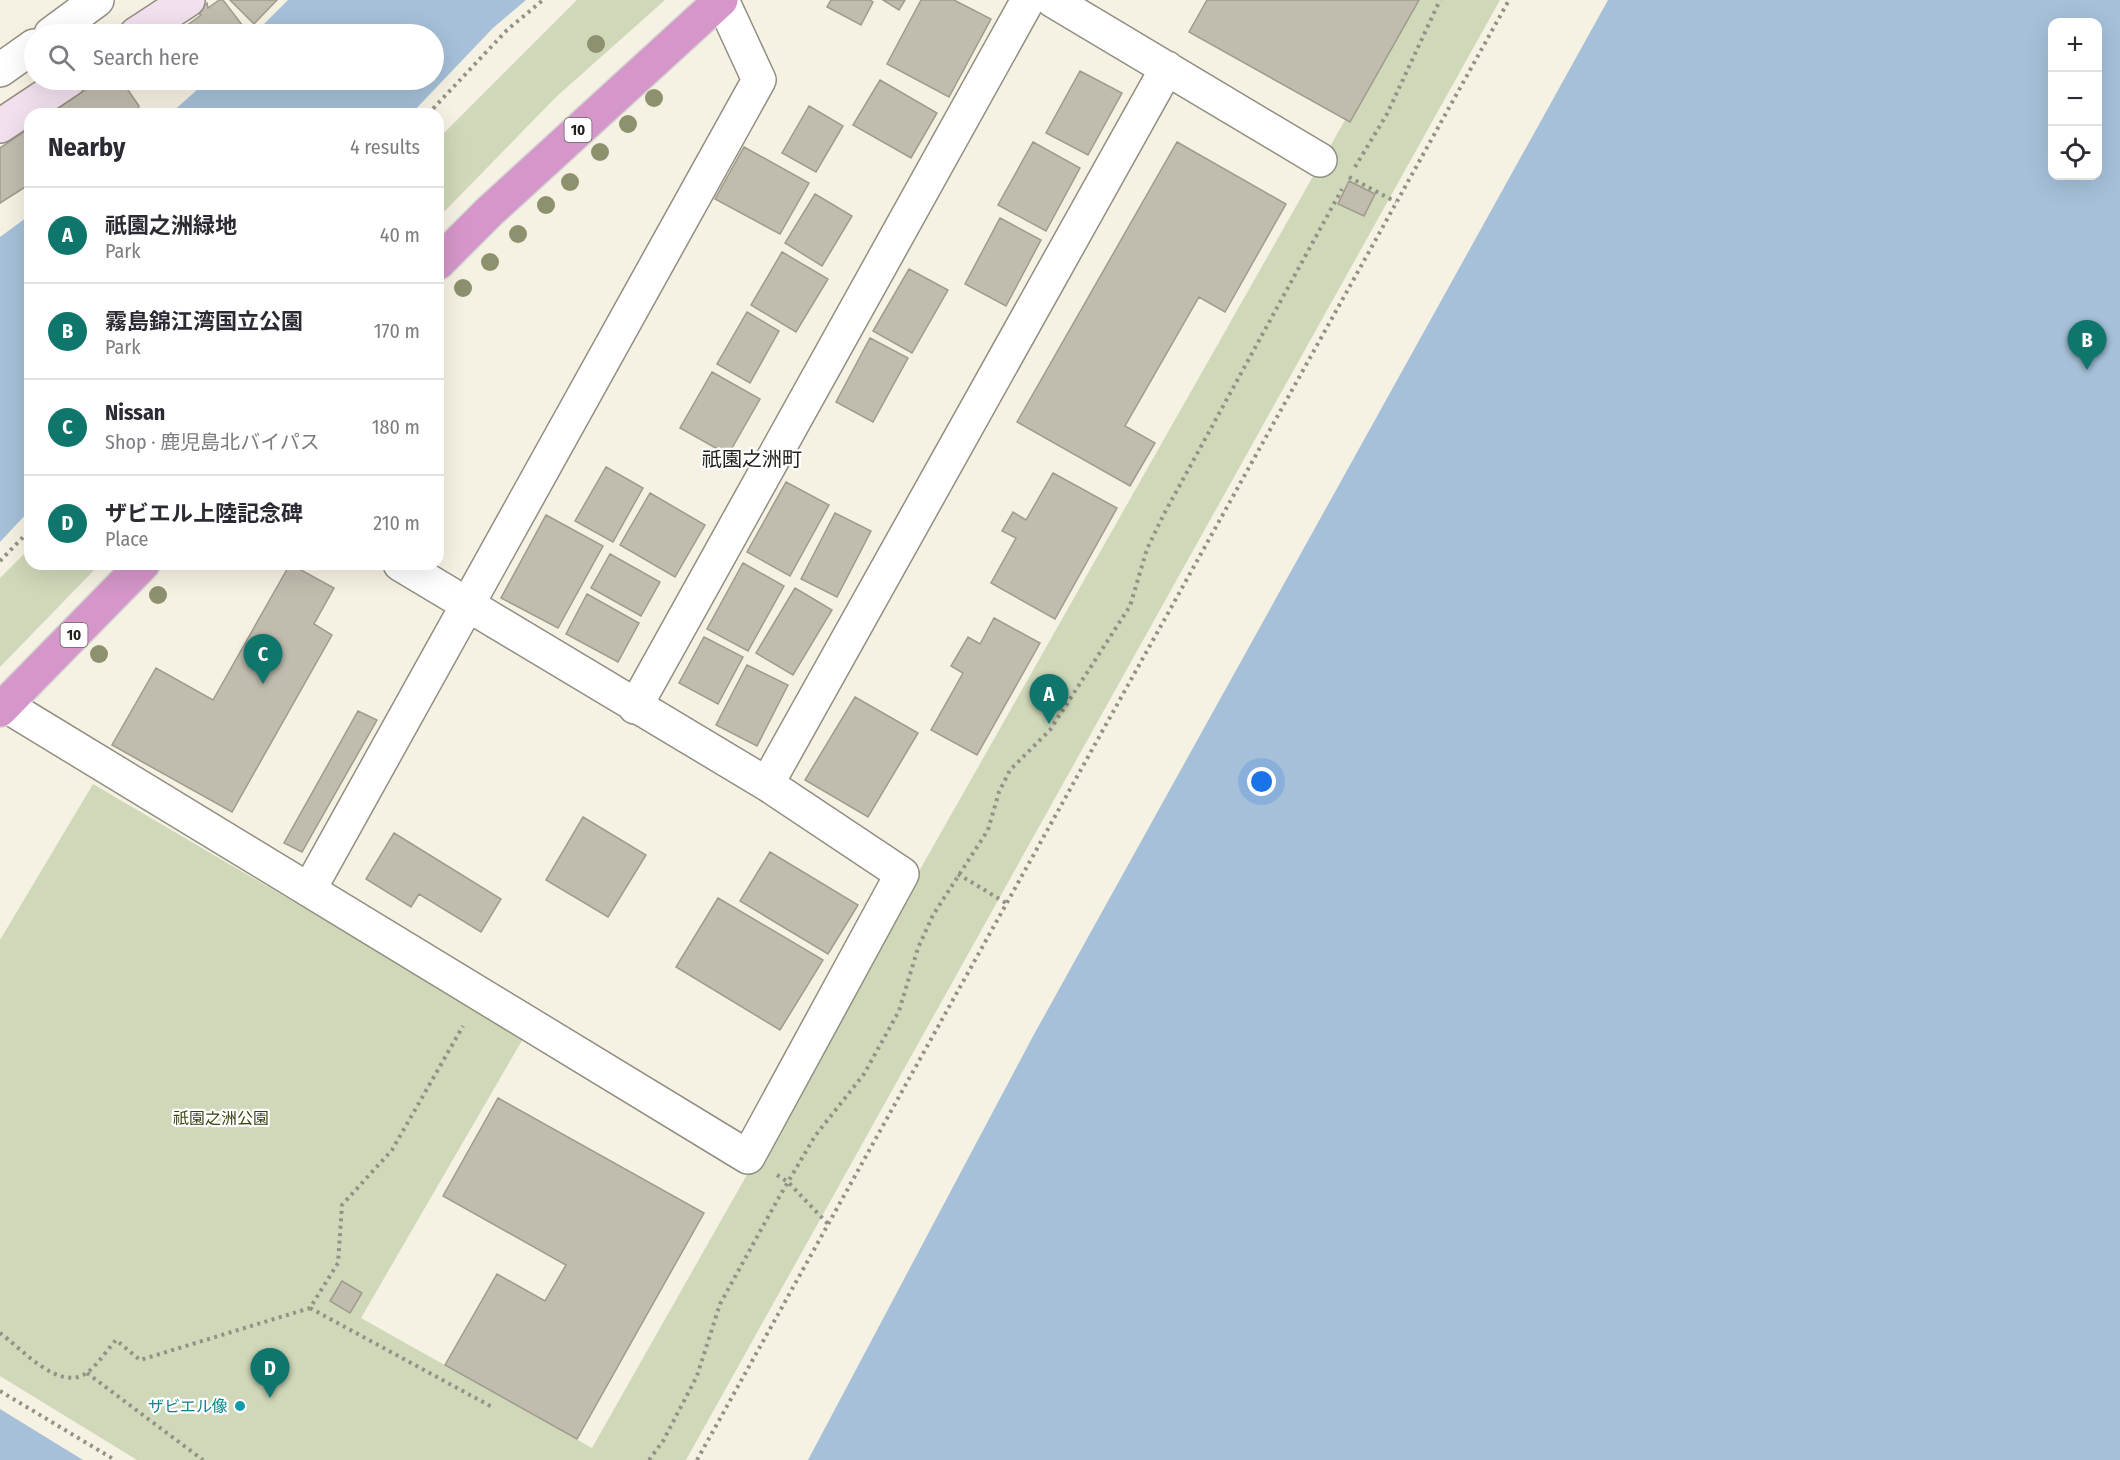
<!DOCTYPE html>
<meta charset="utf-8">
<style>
:root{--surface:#fff;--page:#f2f2f3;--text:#2b2b33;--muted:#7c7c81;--line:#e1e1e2;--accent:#0f766e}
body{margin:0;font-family:"Fira Sans Condensed","Noto Sans JP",sans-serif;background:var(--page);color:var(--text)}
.controls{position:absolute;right:18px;top:18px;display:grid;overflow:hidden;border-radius:12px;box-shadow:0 6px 24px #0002}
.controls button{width:54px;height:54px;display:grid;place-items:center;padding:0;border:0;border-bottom:2px solid var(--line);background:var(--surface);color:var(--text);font:30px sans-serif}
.you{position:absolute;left:1262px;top:782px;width:21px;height:21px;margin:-15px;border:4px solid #fff;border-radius:50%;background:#1a73e8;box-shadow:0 0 0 9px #1a73e833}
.badge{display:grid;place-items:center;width:39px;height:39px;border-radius:50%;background:var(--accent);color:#fff;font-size:20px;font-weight:700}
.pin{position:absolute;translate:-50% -50px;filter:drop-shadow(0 2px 3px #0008)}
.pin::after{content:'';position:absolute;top:32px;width:21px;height:18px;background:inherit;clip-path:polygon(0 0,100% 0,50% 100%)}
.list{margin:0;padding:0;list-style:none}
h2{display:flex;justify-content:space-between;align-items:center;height:78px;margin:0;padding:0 24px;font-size:26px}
h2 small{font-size:20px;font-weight:400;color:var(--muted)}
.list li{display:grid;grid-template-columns:39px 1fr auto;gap:18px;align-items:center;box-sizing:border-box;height:96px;padding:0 24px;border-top:2px solid var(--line)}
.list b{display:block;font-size:22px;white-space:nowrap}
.list p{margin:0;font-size:20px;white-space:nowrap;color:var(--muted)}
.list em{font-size:20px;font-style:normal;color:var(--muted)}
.icon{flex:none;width:33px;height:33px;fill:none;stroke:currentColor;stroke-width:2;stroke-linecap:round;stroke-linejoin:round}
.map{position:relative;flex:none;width:2120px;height:1460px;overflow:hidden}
.search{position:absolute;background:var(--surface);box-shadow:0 6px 24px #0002;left:24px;top:24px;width:420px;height:66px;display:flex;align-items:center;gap:15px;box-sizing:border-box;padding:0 21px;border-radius:33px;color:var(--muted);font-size:22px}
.panel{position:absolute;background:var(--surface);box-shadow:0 6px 24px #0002;left:24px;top:108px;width:420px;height:462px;border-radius:18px}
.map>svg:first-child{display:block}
.green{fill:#cfd8b9}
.water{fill:#a5c0d8;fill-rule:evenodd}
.building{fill:#c0bcae;stroke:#9f9b8d;stroke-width:1.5}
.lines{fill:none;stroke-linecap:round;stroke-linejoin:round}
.street-casing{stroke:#928e81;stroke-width:36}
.secondary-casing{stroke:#928e81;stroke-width:36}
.highway-casing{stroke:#d3d3d2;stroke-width:36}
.path{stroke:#949186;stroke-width:4;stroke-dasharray:3 4.5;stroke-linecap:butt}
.street{stroke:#fff;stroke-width:33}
.secondary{stroke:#f2e0ef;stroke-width:33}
.highway{stroke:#d596c9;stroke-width:33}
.tree{fill:#8d916e}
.culture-dot{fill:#0f9aa8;stroke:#fff;stroke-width:2}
.labels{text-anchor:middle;stroke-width:4.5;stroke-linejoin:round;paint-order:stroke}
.shield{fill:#fff;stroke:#656460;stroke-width:1.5}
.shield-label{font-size:15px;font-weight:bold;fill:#23211c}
.park-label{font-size:16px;fill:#37420e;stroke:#fff}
.culture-label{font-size:16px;fill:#0d838f;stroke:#fff;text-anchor:end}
.quarter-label{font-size:20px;fill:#23211c;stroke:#fff}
</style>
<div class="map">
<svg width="2120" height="1460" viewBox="0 0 2120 1460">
<rect width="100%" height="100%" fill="#f6f2e3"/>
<path class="green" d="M577,0h88l-109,97 -118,121v-79z
M1413,0h87l-814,1460h-549l-137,-84v-436l93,-156 431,253 -163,281 231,130z
M30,548v16h70l-100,103v-89z"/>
<path class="water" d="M288,0h238l-33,28 -82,86h-241l38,-34h226v-46h-180z
M1608,0h512v1460h-1312l224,-422zM2098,22v154h-46v-154z
M30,215v295l-30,32v-305z
M0,1409l83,51h-83z"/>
<path class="building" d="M219,0h4l20,26 -11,8h-57l26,-19 -5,-4 11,-8 1,5z
M230,0h47l-23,24z
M831,0h39l3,2 -12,23 -34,-18z
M883,0h22l-6,10z
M921,0h33l37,19 -42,78 -62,-33z
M1207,0h212l-69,122 -161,-90z
M1080,71l42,22 -34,62 -42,-22z
M100,80h25l6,7 -3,3 11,16 -1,5 -4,3h-84z
M880,80l57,33 -26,45 -58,-33z
M809,106l34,20 -27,46 -34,-19z
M30,128v56l-30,19v-55z
M1033,142l47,26 -34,63 -48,-26z
M1177,142l109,62 -61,108 -26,-15 -74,129 30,17 -25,43 -113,-64z
M744,147l65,36 -29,51 -65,-35z
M1349,181l26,13 -11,22 -26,-12z
M815,194l37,22 -30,50 -37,-23z
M1000,218l41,22 -35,66 -41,-22z
M782,252l46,27 -32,53 -45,-27z
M909,269l39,21 -36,63 -39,-22z
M747,312l32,19 -29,52 -33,-19z
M870,338l38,20 -35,64 -37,-20z
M712,372l48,27 -32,56 -48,-27z
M606,467l37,21 -30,54 -38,-21z
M1053,473l64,35 -62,111 -64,-36 25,-45 -14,-7 11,-19 13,8z
M786,482l43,23 -39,71 -43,-24z
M650,493l55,32 -30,52 -55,-32z
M835,513l36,18 -34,66 -36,-18z
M546,515l57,31 -45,82 -57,-30z
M610,554l50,28 -19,34 -50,-28z
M743,563l41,23 -36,65 -41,-22z
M290,564l44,24 -20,36 18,11 -100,177 -120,-67 44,-77 57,32z
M795,588l37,22 -39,65 -37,-22z
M587,594l52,29 -21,39 -52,-28z
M994,618l46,25 -63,112 -46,-25 32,-57 -12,-7 17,-29 12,7z
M704,637l39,20 -25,47 -39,-21z
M747,665l41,20 -31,61 -41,-21z
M855,697l63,36 -50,84 -63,-37z
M358,711l19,9 -75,132 -18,-9z
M583,817l63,38 -38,62 -62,-37z
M394,833l107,66 -20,33 -62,-38 -8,13 -45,-28z
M770,852l88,53 -30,49 -88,-53z
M718,898l105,62 -43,70 -104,-63z
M498,1098l206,115 -127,226 -132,-74 52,-91 48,27 21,-36 -123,-69z
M342,1281l20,12 -12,20 -20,-12z"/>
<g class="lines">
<g class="street-casing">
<path id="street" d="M1052,0l268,160
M51,34l46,-34
M0,70l34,-24
M5,705l743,452 154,-283 -135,-90 -367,-220
M635,707l393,-707
M767,784l400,-716
M309,890l450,-810 -37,-80"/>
</g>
<g class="secondary-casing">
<path id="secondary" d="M136,34l52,-34
M0,126l69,-46"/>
</g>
<g class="highway-casing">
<path id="highway" d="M438,263l51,-51 232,-212
M0,710l143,-146"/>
</g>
<path class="path" d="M428,114l79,-84 36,-30
M1355,167l32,-53 53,-114
M1349,177l47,25
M0,561l30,-31
M958,874l48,29
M777,1175l11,7 40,42
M310,1308l184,100
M0,1333c20,14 60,61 88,39 10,-8 19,-22 28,-32l24,20 170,-52 28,-45 4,-58 50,-55 71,-124
M87,1373l116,87
M0,1391l115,69
M649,1460l14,-19 34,-65 23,-72 58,-105 37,-63 49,-62 35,-63 19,-63 15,-33 55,-85 11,-38 11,-22 40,-40 80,-124 17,-57 17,-35 178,-325
M697,1460l812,-1460"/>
<use href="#street" class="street"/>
<use href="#secondary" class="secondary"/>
<use href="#highway" class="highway"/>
</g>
<g class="tree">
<circle cx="596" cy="44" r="9"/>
<circle cx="654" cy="98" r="9"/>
<circle cx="628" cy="124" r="9"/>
<circle cx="600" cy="152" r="9"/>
<circle cx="570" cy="182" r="9"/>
<circle cx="546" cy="205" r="9"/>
<circle cx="518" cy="234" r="9"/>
<circle cx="490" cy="262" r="9"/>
<circle cx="463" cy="288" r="9"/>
<circle cx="158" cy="595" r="9"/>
<circle cx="99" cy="654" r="9"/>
</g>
<circle class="culture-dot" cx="240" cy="1406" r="6"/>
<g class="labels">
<g class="shield">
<rect x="564.5" y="118" width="27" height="24" rx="4.5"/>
<rect x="60.5" y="623" width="27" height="24" rx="4.5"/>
</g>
<g class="shield-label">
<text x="578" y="135">10</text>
<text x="74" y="640">10</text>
</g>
<g class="park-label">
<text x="221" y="1124">祇園之洲公園</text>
</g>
<g class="culture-label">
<text x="228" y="1412">ザビエル像</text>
</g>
<g class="quarter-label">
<text x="752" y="466">祇園之洲町</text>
</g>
</g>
</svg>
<div class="controls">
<button>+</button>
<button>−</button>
<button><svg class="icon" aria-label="locate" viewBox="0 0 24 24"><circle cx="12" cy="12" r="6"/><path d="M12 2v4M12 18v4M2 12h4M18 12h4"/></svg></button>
</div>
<div class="you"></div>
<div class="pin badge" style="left:1049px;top:724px">A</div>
<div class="pin badge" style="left:2087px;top:370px">B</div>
<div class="pin badge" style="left:263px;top:684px">C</div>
<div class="pin badge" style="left:270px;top:1398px">D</div>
<div class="search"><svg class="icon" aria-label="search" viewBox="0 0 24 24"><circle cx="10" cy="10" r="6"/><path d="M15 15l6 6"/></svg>Search here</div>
<section class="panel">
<h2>Nearby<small>4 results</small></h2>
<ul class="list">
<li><span class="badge">A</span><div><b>祇園之洲緑地</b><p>Park</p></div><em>40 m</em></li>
<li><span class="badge">B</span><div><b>霧島錦江湾国立公園</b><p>Park</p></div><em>170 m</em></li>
<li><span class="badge">C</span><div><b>Nissan</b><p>Shop · 鹿児島北バイパス</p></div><em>180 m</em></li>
<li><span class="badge">D</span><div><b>ザビエル上陸記念碑</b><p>Place</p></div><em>210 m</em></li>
</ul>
</section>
</div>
